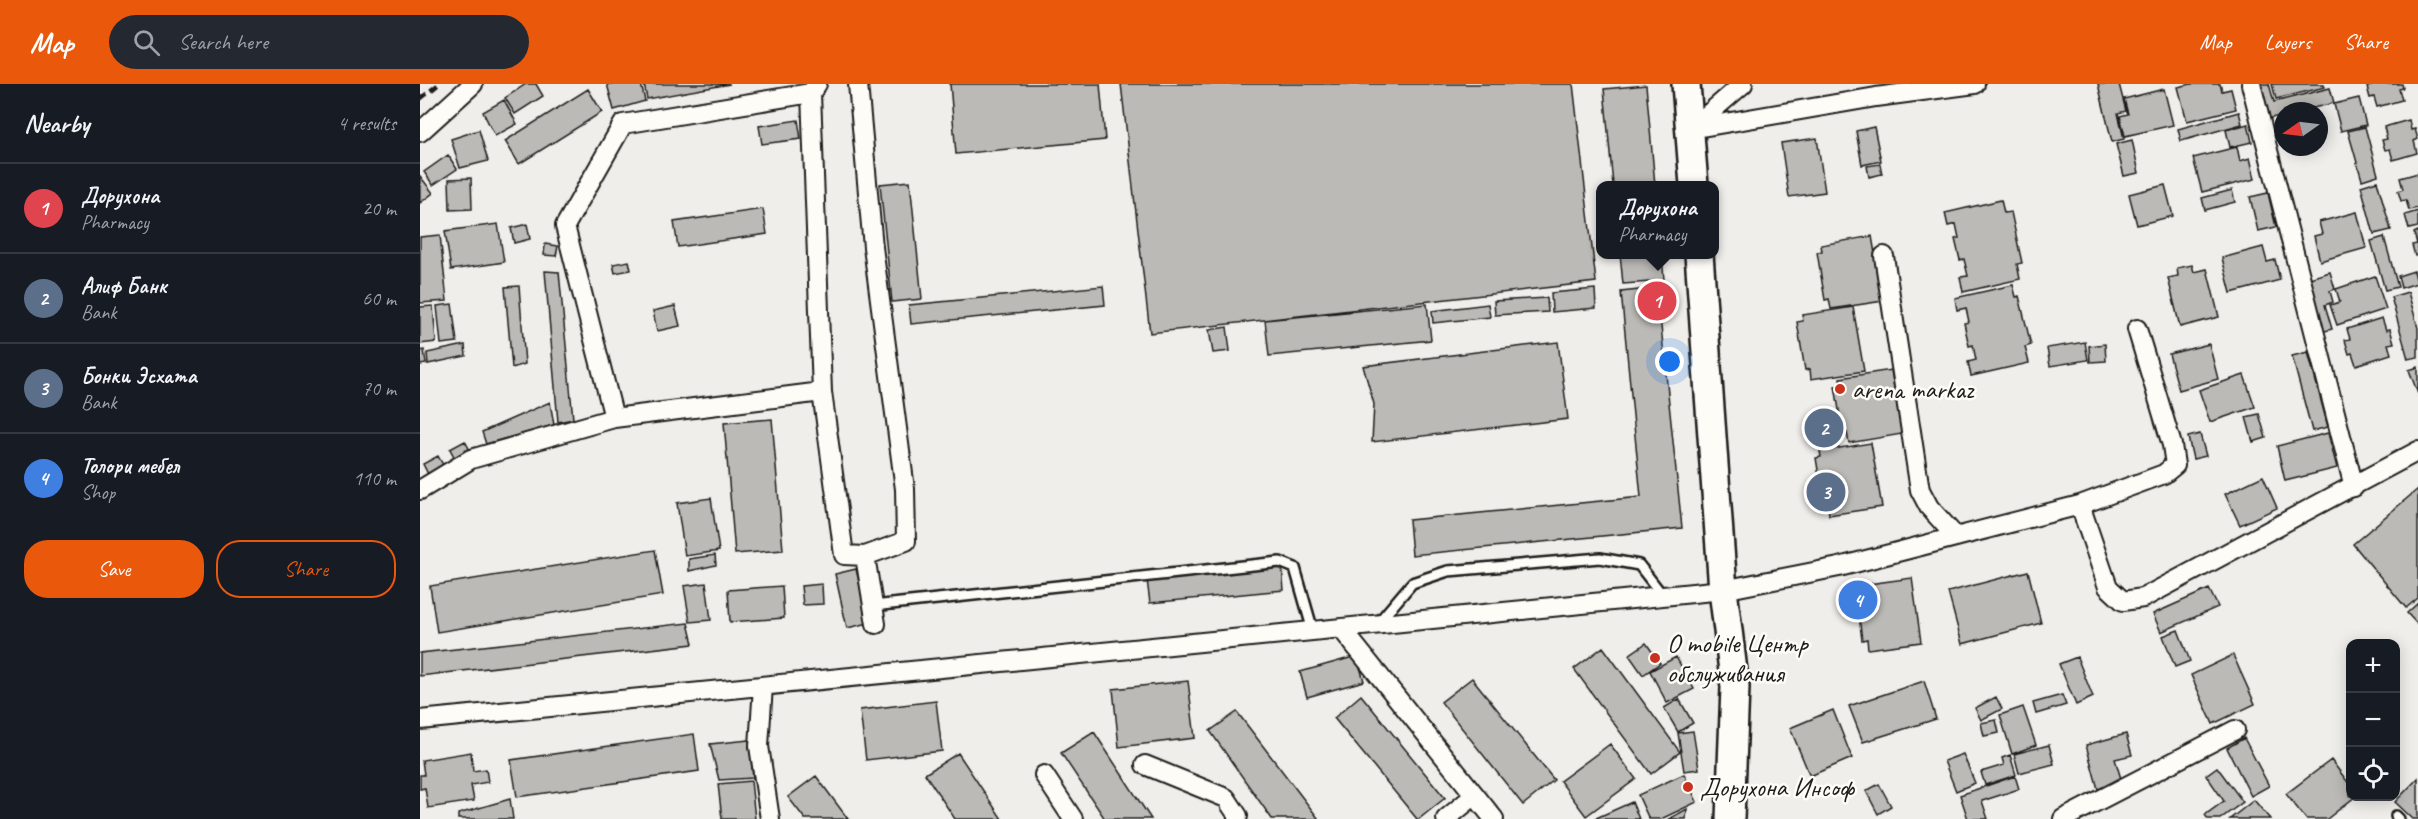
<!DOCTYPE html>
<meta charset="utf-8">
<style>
:root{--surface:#171b24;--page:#242831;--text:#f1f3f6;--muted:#9ea1a6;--line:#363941;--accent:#ea580c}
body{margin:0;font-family:Caveat,sans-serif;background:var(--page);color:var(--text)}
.controls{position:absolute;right:18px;bottom:18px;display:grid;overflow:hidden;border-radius:12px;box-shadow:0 3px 15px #0003}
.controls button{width:54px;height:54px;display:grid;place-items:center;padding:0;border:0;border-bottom:2px solid var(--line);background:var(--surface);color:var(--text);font:30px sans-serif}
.compass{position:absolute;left:1854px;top:18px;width:54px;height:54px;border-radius:50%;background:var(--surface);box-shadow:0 3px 15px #0003;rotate:256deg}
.you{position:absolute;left:1250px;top:278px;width:21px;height:21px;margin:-15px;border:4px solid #fff;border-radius:50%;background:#1a73e8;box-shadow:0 0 0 9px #1a73e833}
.badge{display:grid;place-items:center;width:39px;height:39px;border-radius:50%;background:var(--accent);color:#fff;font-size:20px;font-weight:700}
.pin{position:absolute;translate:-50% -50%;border:3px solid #fff;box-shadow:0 2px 6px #0006}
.popup{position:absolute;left:1176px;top:97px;width:123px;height:78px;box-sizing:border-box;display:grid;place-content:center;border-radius:12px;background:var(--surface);filter:drop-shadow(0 2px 4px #0005);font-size:20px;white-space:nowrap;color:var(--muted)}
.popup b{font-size:22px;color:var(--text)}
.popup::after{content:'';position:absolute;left:50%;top:100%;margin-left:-12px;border:12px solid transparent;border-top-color:var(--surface)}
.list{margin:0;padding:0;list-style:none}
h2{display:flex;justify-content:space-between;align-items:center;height:78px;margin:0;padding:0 24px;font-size:26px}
h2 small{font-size:20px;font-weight:400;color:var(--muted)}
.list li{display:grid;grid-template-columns:39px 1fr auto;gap:18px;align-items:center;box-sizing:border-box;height:90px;padding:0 24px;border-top:2px solid var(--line)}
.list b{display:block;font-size:22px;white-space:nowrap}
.list p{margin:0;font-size:20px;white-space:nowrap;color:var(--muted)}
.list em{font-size:20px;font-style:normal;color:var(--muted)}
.actions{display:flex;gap:12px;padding:18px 24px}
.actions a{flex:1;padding:14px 0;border:2px solid var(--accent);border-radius:24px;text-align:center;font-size:21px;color:var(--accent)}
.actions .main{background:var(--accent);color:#fff}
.icon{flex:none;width:33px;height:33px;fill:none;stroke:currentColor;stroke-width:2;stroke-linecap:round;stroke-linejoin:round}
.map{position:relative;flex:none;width:1998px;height:735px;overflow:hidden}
header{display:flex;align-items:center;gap:36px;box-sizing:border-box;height:84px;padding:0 30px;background:var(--accent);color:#fff}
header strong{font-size:28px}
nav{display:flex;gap:33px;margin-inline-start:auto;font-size:21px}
.search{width:420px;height:54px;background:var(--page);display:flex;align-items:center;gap:15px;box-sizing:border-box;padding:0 21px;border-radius:33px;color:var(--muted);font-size:22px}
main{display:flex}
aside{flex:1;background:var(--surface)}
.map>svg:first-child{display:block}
.building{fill:#bbbab6;stroke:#1c1c1c;stroke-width:1.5}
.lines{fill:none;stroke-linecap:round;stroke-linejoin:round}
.lane-casing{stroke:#1c1c1c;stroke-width:14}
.street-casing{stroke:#1c1c1c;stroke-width:22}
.secondary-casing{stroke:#1c1c1c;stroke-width:32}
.lane{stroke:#fdfcf7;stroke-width:9}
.street{stroke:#fdfcf7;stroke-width:18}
.secondary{stroke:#fdfcf7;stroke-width:27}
.rail{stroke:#1c1c1c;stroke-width:4.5;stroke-dasharray:9 4.5;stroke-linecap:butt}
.poi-dot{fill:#c8321e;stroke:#fdfcf7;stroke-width:2}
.labels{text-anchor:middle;stroke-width:5;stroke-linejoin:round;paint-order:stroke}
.poi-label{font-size:26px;fill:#1c1c1c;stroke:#fdfcf7;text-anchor:start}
</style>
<header>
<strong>Map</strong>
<div class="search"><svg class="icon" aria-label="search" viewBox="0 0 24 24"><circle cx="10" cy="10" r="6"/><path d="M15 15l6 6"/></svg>Search here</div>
<nav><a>Map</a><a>Layers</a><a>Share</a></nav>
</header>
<main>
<aside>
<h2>Nearby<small>4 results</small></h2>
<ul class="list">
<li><span class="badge" style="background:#e0444e">1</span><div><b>Дорухона</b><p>Pharmacy</p></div><em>20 m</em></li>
<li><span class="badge" style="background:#5c6f8a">2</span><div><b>Алиф Банк</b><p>Bank</p></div><em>60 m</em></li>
<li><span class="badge" style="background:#5c6f8a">3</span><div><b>Бонки Эсхата</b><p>Bank</p></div><em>70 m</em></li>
<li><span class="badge" style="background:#3f7fe0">4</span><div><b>Толори мебел</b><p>Shop</p></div><em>110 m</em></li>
</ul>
<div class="actions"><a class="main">Save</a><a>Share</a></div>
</aside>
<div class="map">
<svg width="1998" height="735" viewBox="0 0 1998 735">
<rect width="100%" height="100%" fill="#f0eeea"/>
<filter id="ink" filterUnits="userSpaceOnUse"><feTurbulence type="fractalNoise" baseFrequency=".0167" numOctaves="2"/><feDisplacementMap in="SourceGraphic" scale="12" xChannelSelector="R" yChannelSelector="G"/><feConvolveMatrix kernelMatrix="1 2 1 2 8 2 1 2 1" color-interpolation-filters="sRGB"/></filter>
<g filter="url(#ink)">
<path class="building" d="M106,0h10l7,12 -28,18 -10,-16z
M187,0h34l4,17 -31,9z
M224,0h86l-83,15z
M530,0h150l5,56 -149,14z
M701,0h452l23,198 -446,51z
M1678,0h21l7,27 -8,2 6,26 -12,3z
M1771,0h29l2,7 9,-2 5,20 -49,12 -9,-34z
M1835,0h14l5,18 56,-14 4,15 -33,8h-18v4l-19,5z
M1852,0h52l1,3 -49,12z
M1951,0h31l1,4 -4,1 3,11 -25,7 -3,-10 -4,1 -3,-11 4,-1z
M1226,1l9,100h-42l-9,-96z
M168,5l14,23 -83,52 -14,-23z
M1744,5l9,36 -48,11 -5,-20 8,-2 -4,-15z
M1939,14l7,27 -25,6 -7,-27z
M84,16l13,24 -22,12 -12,-24z
M1819,28l3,12 -61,17 -3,-12z
M378,36l3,19 -39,5 -3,-18z
M1989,36l2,10 4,-1 3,10 -4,2 3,12 -24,7 -3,-11 -5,1 -3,-10 5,-1 -3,-12z
M1828,40l4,18 -22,5 -4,-17z
M1454,43l7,34 -19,4 -6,-34z
M1945,43l13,48 -16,5 -14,-49z
M59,46l9,31 -28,7 -9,-29z
M1397,54l8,54 -36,5 -8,-54z
M1712,56l7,33 -15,3 -8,-32z
M1817,63l3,14 10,-3 5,21 -53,13 -9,-34z
M28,71l9,14 -24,16 -9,-13z
M1460,80l2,10 -13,3 -2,-11z
M1998,89v35l-9,2 -3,-10 -5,1 -3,-10 5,-2 -3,-11z
M0,92l13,17 -13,10z
M51,94l1,31 -22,1 -1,-31z
M490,97l12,118 -30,3 -12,-118z
M1957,97l14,49 -17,4 -13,-48z
M1745,101l8,31 -36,9 -8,-31z
M1812,106l3,12 -30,8 -3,-12z
M1848,109l8,34 -18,4 -8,-34z
M1581,116l3,13 7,-1 11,51 -5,1 3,15 -57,13 -3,-15 8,-1 -4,-17 -4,1 -5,-21 4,-1 -3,-14 -8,2 -3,-13z
M343,125l4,25 -89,13 -4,-25z
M1998,127v16l-9,2 -4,-14z
M1937,128l9,36 -46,13 -6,-25 8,-2 -3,-12z
M78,140l6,38 -53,8 -6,-39z
M107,140l3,15 -16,4 -3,-15z
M1998,147v24l-3,1 -3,-11 5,-1 -3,-11z
M20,151l7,66 -27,2v-66z
M1452,152l11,65 -52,8 -2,-10 -4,1 -8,-48 5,-1 -1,-6z
M1964,153l14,50 -13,3 -14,-49z
M125,160l13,2 -2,10 -12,-1z
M1843,163l4,15 8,-2 5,20 -49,13 -9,-35z
M1200,170h42l2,27 -41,3z
M209,177l2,9 -16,3 -2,-9z
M1772,181l2,7 13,-3 12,48 -39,10 -12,-49 10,-2 -1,-8z
M125,187l14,1 14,147 -15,3z
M1994,187l3,12 -16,5 -3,-12z
M1910,188l5,17 -5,2 3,11 -8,3 7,24 -14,4 -15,-53z
M1955,192l11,33 -49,16 -7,-20 10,-3 -4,-13z
M1593,201l3,12 3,-1 12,49 -6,2 4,16 -58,13 -3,-14 8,-2 -3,-15 -4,1 -5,-23 5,-1 -3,-14 -9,2 -2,-12z
M99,202l6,78 -13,4 -7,-81z
M683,202l2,19 -194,19 -2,-19z
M1237,204l25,240 -270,27 -3,-35 232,-23 -20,-205z
M1175,205l1,19 -44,4 -1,-19z
M1988,208l10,36v29l-10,2 -17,-62z
M1127,214l1,14 -53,3 -1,-14z
M32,220l5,38 -16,2 -4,-38z
M1007,220l4,36 -162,16 -4,-36z
M1068,220l2,13 -57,6 -1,-12z
M13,222l3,36 -16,2v-37z
M255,222l5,20 -23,5 -4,-20z
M1433,223l11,64 -53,8 -1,-10 -5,1 -8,-48 6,-1 -1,-6z
M1962,234l4,12 4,-1 4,14 -6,1 3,10 -35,11 -4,-12 -3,1 -4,-14 5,-1 -3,-10z
M807,243l3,24 -17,2 -4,-23z
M1138,258l10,77 -196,23 2,-38 -11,-38z
M1665,258l3,18 -38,6 -3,-18z
M1685,260l1,17 -16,1 -1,-16z
M1789,260l9,35 -39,11 -10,-36z
M45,261l1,11 -38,8 -1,-11z
M4,266l2,14 -6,1v-14z
M1888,268l20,75 -16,4 -20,-75z
M1998,283v27l-9,-24z
M1471,286l11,64 -53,9 -2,-10 -4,1 -8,-48 6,-1 -1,-7z
M1824,291l11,32 -45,15 -11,-32z
M130,318l4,23 -68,19 -4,-12z
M1839,330l7,24 -13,4 -7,-25z
M352,335l11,131 -48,4 -11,-131z
M1908,349l9,35 -52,13 -8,-35z
M1780,350l6,22 -13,3 -5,-22z
M45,357l7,13 -15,8 -7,-13z
M1451,359l11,64 -53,8 -1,-10 -4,1 -8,-48 5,-1 -1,-6z
M18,372l8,14 -16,8 -7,-14z
M1843,392l14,32 -37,17 -15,-31z
M1998,405v109l-12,10 -53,-64z
M291,414l8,53 -34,5 -8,-53z
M235,466l8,45 -226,37 -7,-46z
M295,471l1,10 -27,6v-12z
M862,483l2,23 -134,13 -3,-23z
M436,485l7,30 3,2 3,22 -22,5 -12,-54z
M1608,487l13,52 -79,21 -14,-52z
M1492,494l9,64 -53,7 -1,-10 -5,1 -6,-48 5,-1v-6z
M286,499l5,37 -21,2 -6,-36z
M402,500l1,20 -20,1 -2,-19z
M362,502l2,32 -54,4 -2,-32z
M1789,505l9,18 -57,25 -8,-18z
M1998,519v22l-11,-12z
M268,539l5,21 -273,32v-23z
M1758,546l12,31 -15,6 -12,-31z
M1226,559l14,20 -17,12 -14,-20z
M1183,563l77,105 -29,22 -77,-105z
M1813,571l22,49 -42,20 -22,-49z
M937,572l7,25 -57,16 -7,-25z
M1256,573l18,32 -27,14 -17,-32z
M1657,573l16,40 -17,8 -17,-41z
M1052,594l82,102 -31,25 -82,-103z
M768,597l7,57 -76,9 -6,-58z
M1504,597l12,38 -73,23 -14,-36z
M941,611l84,103 -26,21h-2l-83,-101z
M1642,611l4,10 -30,9 -3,-11z
M1576,613l6,12 -21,11 -6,-12z
M1259,615l14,24 -15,9 -14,-24z
M516,617l6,50 -76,9 -6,-50z
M1603,623l13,38 -24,9 -12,-39z
M1413,626l19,48 -42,18 -20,-48z
M817,628l81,106 -2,1h-44l-62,-88z
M1576,636l3,13 -15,3 -3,-13z
M1273,647l6,38 -15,2 -6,-38z
M674,648l57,87h-46l-44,-66z
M274,650l5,37 -182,26 -6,-37z
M1706,650l6,21 -17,4 7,23 -24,7 -12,-44z
M1824,654l25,48 -18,10 -24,-48z
M329,656l4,38 -34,2 -9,-36z
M1190,660l26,35 -50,37 -26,-35z
M1629,661l5,19 -35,9 -5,-19z
M51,668l2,19 13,-2 2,13 -17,3 3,16 -46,7 -3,-20 -5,1v-14h4l-2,-15z
M538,669l44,66h-47l-30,-45z
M1543,670l12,29 -19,8 -12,-30z
M1590,671l6,20 -31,10 -4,-13 23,-7 -2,-7z
M1911,676l19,25v11h6l-29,23h-21l-20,-25z
M1797,683l26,35 -23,17h-12l-3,-4 19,-14 -18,-26z
M1264,690l13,28 -36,17h-12l-11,-24z
M396,692l32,43h-43l-17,-22z
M1595,692l4,13 -37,12 6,18h-20l-8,-24z
M1998,694v41h-5l-18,-17z
M331,697l4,38h-33l-4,-35z
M1459,700l12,22 -13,8 -12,-23z
M90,715l3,20h-55v-5z
M1834,716l16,19h-40z
M1212,718l7,17h-45z
M1267,725l-1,10h-17z"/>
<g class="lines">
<g class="lane-casing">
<path id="lane" d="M453,522l407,-44 15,6 18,63
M959,538l33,-39 36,-12 152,-13 39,7 24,31
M1976,732l3,3"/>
</g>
<g class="street-casing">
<path id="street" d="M1831,0l103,403
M1272,44l51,-44
M1270,45l186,-32 99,-13
M0,48l53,-48
M1464,172l36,234 9,17 27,30
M1717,245l35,116 3,20 -11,9 -84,31 28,82 15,14 20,-3 275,-147
M402,308l22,163 21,1 41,-15 -1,-52 -32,-242 -15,-163
M194,334l-49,-192 58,-102 188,-31
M0,406l51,-31 143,-41 208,-26 -11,-299 6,-9
M445,472l11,68
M921,544l153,191
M343,602l-4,60 11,73
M0,636l1303,-130 116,-23 241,-62
M725,681l81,33 12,18 -1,3
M624,691l29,44
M1026,735l29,-24
M1643,735l172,-89"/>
</g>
<g class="secondary-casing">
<path id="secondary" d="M1266,0l8,101
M1279,170l24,336 12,97 -5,132"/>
</g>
<use href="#lane" class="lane"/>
<use href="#street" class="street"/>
<use href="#secondary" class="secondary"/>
<path class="rail" d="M0,15l19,-15"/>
</g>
</g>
<g class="poi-dot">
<circle cx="1420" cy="305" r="6"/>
<circle cx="1235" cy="574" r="6"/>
<circle cx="1268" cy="703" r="6"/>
</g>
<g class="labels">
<g class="poi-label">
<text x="1432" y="314">arena markaz</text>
<text x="1247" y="568">O mobile Центр<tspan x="1247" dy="30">обслуживания</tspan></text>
<text x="1280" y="712">Дорухона Инсоф</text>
</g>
</g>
</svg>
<div class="controls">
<button>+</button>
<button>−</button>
<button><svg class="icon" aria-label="locate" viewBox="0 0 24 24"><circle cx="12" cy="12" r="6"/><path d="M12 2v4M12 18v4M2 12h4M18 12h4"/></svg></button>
</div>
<svg class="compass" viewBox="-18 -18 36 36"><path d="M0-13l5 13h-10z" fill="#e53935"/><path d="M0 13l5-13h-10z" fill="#9ea1a6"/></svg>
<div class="you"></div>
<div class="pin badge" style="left:1237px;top:217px;background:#e0444e">1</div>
<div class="popup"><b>Дорухона</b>Pharmacy</div>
<div class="pin badge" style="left:1404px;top:344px;background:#5c6f8a">2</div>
<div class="pin badge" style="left:1406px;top:408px;background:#5c6f8a">3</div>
<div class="pin badge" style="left:1438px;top:516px;background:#3f7fe0">4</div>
</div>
</main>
